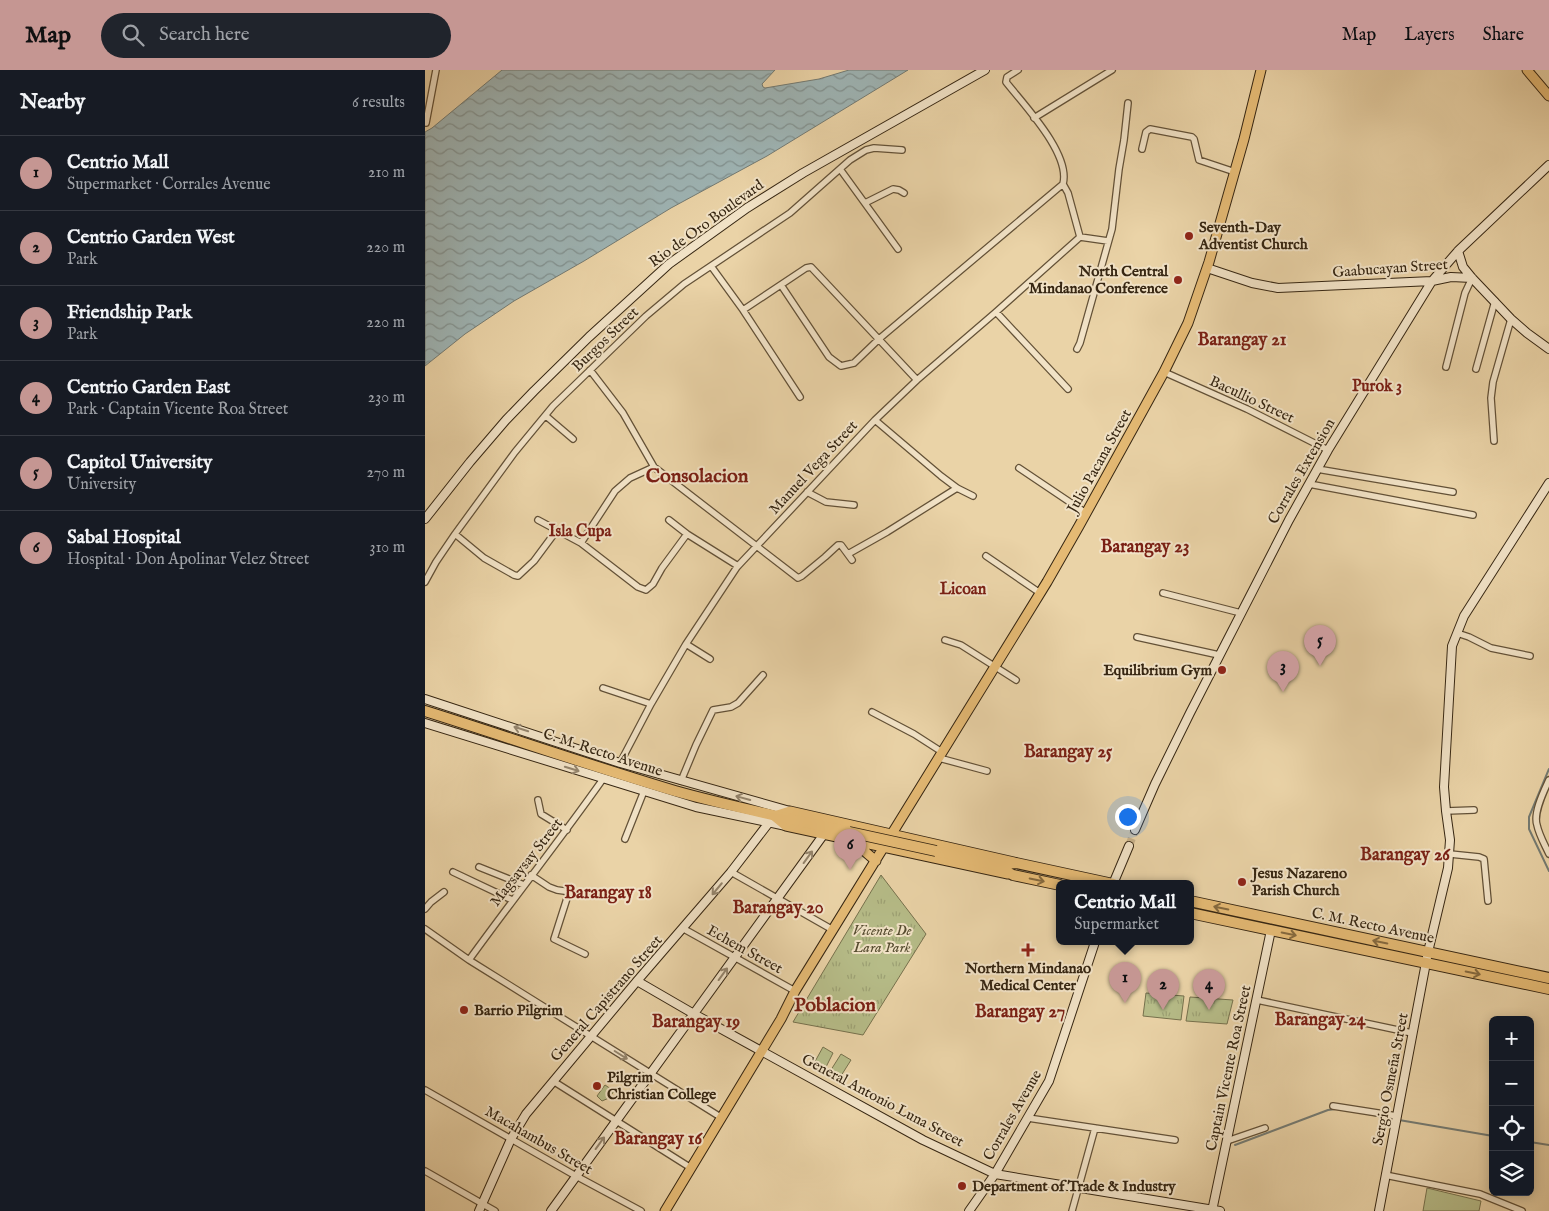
<!DOCTYPE html>
<meta charset="utf-8">
<style>
:root{--surface:#171b24;--page:#20242c;--text:#f1f3f6;--muted:#9ea1a6;--line:#363941;--accent:#c59692}
body{margin:0;font-family:"IM FELL English",serif;background:var(--page);color:var(--text)}
.controls{position:absolute;right:15px;bottom:15px;display:grid;overflow:hidden;border-radius:8px;box-shadow:0 2px 12px #0003}
.controls button{width:45px;height:45px;display:grid;place-items:center;padding:0;border:0;border-bottom:1px solid var(--line);background:var(--surface);color:var(--text);font:25px sans-serif}
.you{position:absolute;left:702px;top:746px;width:18px;height:18px;margin:-12px;border:4px solid #fff;border-radius:50%;background:#1a73e8;box-shadow:0 0 0 8px #1a73e833}
.badge{display:grid;place-items:center;width:32px;height:32px;border-radius:50%;background:var(--accent);color:#111;font-size:16px;font-weight:700}
.pin{position:absolute;translate:-50% -41px;filter:drop-shadow(0 1px 2px #0008)}
.pin::after{content:'';position:absolute;top:26px;width:18px;height:15px;background:inherit;clip-path:polygon(0 0,100% 0,50% 100%)}
.popup{position:absolute;left:631px;top:810px;width:138px;height:65px;box-sizing:border-box;display:grid;place-content:center;border-radius:8px;background:var(--surface);filter:drop-shadow(0 1px 4px #0005);font-size:16px;white-space:nowrap;color:var(--muted)}
.popup b{font-size:19px;color:var(--text)}
.popup::after{content:'';position:absolute;left:50%;top:100%;margin-left:-10px;border:10px solid transparent;border-top-color:var(--surface)}
.list{margin:0;padding:0;list-style:none}
h2{display:flex;justify-content:space-between;align-items:center;height:65px;margin:0;padding:0 20px;font-size:21px}
h2 small{font-size:16px;font-weight:400;color:var(--muted)}
.list li{display:grid;grid-template-columns:32px 1fr auto;gap:15px;align-items:center;box-sizing:border-box;height:75px;padding:0 20px;border-top:1px solid var(--line)}
.list b{display:block;font-size:19px;white-space:nowrap}
.list p{margin:0;font-size:16px;white-space:nowrap;color:var(--muted)}
.list em{font-size:16px;font-style:normal;color:var(--muted)}
.icon{flex:none;width:28px;height:28px;fill:none;stroke:currentColor;stroke-width:2;stroke-linecap:round;stroke-linejoin:round}
.map{position:relative;flex:none;width:1124px;height:1141px;overflow:hidden}
header{display:flex;align-items:center;gap:30px;box-sizing:border-box;height:70px;padding:0 25px;background:var(--accent);color:#111}
header strong{font-size:24px}
nav{display:flex;gap:28px;margin-inline-start:auto;font-size:18px}
.search{width:350px;height:45px;background:var(--page);display:flex;align-items:center;gap:12px;box-sizing:border-box;padding:0 18px;border-radius:28px;color:var(--muted);font-size:19px}
main{display:flex}
aside{flex:1;background:var(--surface)}
.map>svg:first-child{display:block}
.park{fill:url(#park-tufts);stroke:#76714d}
.pitch{fill:#b6bc88;stroke:#76714d}
.water{fill:url(#water-waves);stroke:#747b73}
.lines{fill:none;stroke-linecap:round;stroke-linejoin:round}
.stream{stroke:#747b73;stroke-width:2}
.secondary-tunnel{stroke:#c6b089;stroke-width:8;stroke-dasharray:8 4;stroke-linecap:butt}
.street-casing{stroke:#635137;stroke-width:8}
.secondary-casing{stroke:#362612;stroke-width:10}
.primary-casing{stroke:#362612;stroke-width:11}
.highway-casing{stroke:#362612;stroke-width:12}
.street{stroke:#f1e2c6;stroke-width:5.5}
.secondary{stroke:#f1e2c6;stroke-width:8}
.primary{stroke:#e5ba74;stroke-width:9}
.highway{stroke:#e5ba74;stroke-width:10}
.highway-bridge-casing{stroke:#362612;stroke-width:12;stroke-linecap:butt}
.highway-bridge{stroke:#e5ba74;stroke-width:10}
.oneway{stroke:#94846c}
.oneway2{stroke:#85693e}
.poi-dot{fill:#8f2418;stroke:#f1e2c6;stroke-width:2}
.labels{text-anchor:middle;stroke-width:4;stroke-linejoin:round;paint-order:stroke}
.street-label{font-size:15px;fill:#362612;stroke:#f1e2c6}
.poi-label{font-size:15px;font-weight:bold;fill:#362612;stroke:#f1e2c6;text-anchor:start}
.park-label{font-size:15px;font-style:italic;fill:#564c30;stroke:#f1e2c6}
.neighbourhood-label{font-size:16px;font-weight:bold;fill:#7a1f14;stroke:#f1e2c6}
.quarter-label{font-size:18px;font-weight:bold;fill:#7a1f14;stroke:#f1e2c6}
.district-label{font-size:20px;font-weight:bold;fill:#7a1f14;stroke:#f1e2c6}
</style>
<header>
<strong>Map</strong>
<div class="search"><svg class="icon" aria-label="search" viewBox="0 0 24 24"><circle cx="10" cy="10" r="6"/><path d="M15 15l6 6"/></svg>Search here</div>
<nav><a>Map</a><a>Layers</a><a>Share</a></nav>
</header>
<main>
<aside>
<h2>Nearby<small>6 results</small></h2>
<ul class="list">
<li><span class="badge">1</span><div><b>Centrio Mall</b><p>Supermarket · Corrales Avenue</p></div><em>210 m</em></li>
<li><span class="badge">2</span><div><b>Centrio Garden West</b><p>Park</p></div><em>220 m</em></li>
<li><span class="badge">3</span><div><b>Friendship Park</b><p>Park</p></div><em>220 m</em></li>
<li><span class="badge">4</span><div><b>Centrio Garden East</b><p>Park · Captain Vicente Roa Street</p></div><em>230 m</em></li>
<li><span class="badge">5</span><div><b>Capitol University</b><p>University</p></div><em>270 m</em></li>
<li><span class="badge">6</span><div><b>Sabal Hospital</b><p>Hospital · Don Apolinar Velez Street</p></div><em>310 m</em></li>
</ul>
</aside>
<div class="map">
<svg width="1124" height="1141" viewBox="0 0 1124 1141">
<defs>
<pattern id="park-tufts" width="24" height="20" patternUnits="userSpaceOnUse" patternTransform="scale(1.25)"><rect width="24" height="20" fill="#b6bc88"/><path d="M3 7l-1-3M5 7V3M7 7l1-3M15 17l-1-3M17 17v-4M19 17l1-3" fill="none" stroke="#9da174"/></pattern>
<pattern id="water-waves" width="16" height="10" patternUnits="userSpaceOnUse" patternTransform="scale(1.25)"><rect width="16" height="10" fill="#9eb4b4"/><path d="M0 5q4-4 8 0t8 0" fill="none" stroke="#829291"/></pattern>
</defs>
<rect width="100%" height="100%" fill="#ead3a7"/>
<filter id="stains"><feTurbulence type="fractalNoise" baseFrequency=".004" numOctaves="4"/><feColorMatrix values="0 0 0 0 .2 0 0 0 0 .09 0 0 0 0 .02 0 0 0 .5 -.17"/></filter>
<radialGradient id="worn" r=".72"><stop offset=".6" stop-color="#630" stop-opacity="0"/><stop offset="1" stop-color="#630" stop-opacity=".3"/></radialGradient>
<path class="park" d="M456,805l45,59 -63,101 -70,-13z
M721,923l38,3 -3,24 -38,-4z
M765,927l43,3 -6,24 -41,-3z
M180,1015l9,6 -5,7 -7,3 -5,-5z"/>
<path class="pitch" d="M398,977l10,6 -10,20 -11,-6z
M416,984l10,6 -12,19 -10,-6z
M1002,1118l54,13 -2,10h-56z"/>
<path class="water" d="M77,0h273l-13,14 1,3 2,1 54,-9 30,-9h59l-141,86 -96,52 -87,53 -70,40 -49,33 -40,32v-234l7,-4z"/>
<g class="lines">
<path class="stream" d="M1124,699l-20,48v12l20,42
M943,1044l20,4
M974,1050l94,16
M1105,1072l19,3
M810,1075l93,-35 8,-1"/>
<path class="secondary-tunnel" d="M704,776l6,-16"/>
<g class="street-casing">
<path id="street" d="M593,0l-11,7 -1,5c18,23 65,72 57,102
M609,48l78,-48
M1,53l10,-53
M717,79l4,-17 4,-3 42,8 2,2 5,21 36,12
M415,99l58,80
M440,133l28,-14 6,1 5,3
M655,167l28,4
M286,196l32,44 57,87
M356,215l48,72 12,9 13,-3 25,-24 184,-155 5,9 12,44
M318,240l63,-42 5,-1 106,113
M571,242l72,77
M652,279l3,-6 32,-114 7,-60 5,-29 4,-37
M1021,297l19,-74 7,-15
M1051,299l19,-68
M165,300l33,43 31,54 144,111 4,-2 23,-19 13,-12h3l11,15
M739,302l83,37 81,41
M121,346l27,23
M450,350l66,56 16,12 16,8
M1069,371l-3,-43 2,-16 18,-63
M594,398l67,45
M892,399l136,23
M884,414l164,31
M382,422l19,10 28,3
M113,450l43,23 57,44 8,3 7,-6 9,-16 25,-34
M244,450l18,14 51,32
M30,464l29,24 30,17 4,1 16,-15 23,-31
M156,473l34,-52 15,-13 24,-11
M423,484l39,-22 70,-44
M561,486l54,37
M0,512l11,-20 19,-28 60,-82 38,-46 93,-90 38,-32 106,-71 60,-53 16,-10 8,-2 28,2
M738,523l78,20
M1032,563l12,4 22,11 39,8
M712,567l82,18
M520,570l16,5 55,35
M261,574l24,15
M178,618l48,16
M447,642l42,22 28,18
M514,688l48,13
M195,693l31,-59 35,-60 51,-77 138,-147 42,-40 79,-68 84,-75
M1124,710c-5,11 -16,33 -12,45 2,10 8,20 12,29
M256,711l15,-36 17,-35 18,-3 7,-4 25,-28
M113,730l3,14 26,16
M1021,741l28,-1
M200,769l19,-48
M1025,784l29,3 5,2 4,42
M54,797l45,18
M28,802l59,28
M306,802l102,58
M106,805l18,12 8,3 29,4
M144,822l-15,47 31,15
M0,839l6,-7 13,-10
M0,859l44,31 253,158
M259,859l111,62
M44,890c44,-61 91,-120 134,-181
M832,930l155,33
M128,1011l138,87
M0,1020l151,86 65,35
M908,1036l64,10
M603,1048l147,22
M802,1071l38,-13
M0,1101l70,40
M960,1105l95,19 42,17
M647,1141l23,-83"/>
</g>
<g class="secondary-casing">
<path id="secondary" d="M1033,181l5,16 9,11 39,41 16,14 22,16
M782,198l45,15 26,5 154,-7 19,-4 21,1
M0,449l45,-57 36,-42 28,-29 55,-54 80,-73 78,-56 56,-35 182,-103
M0,629l195,64 170,48
M0,653l271,84 90,19
M710,760l20,-46 35,-71 99,-193 39,-70 104,-169 26,-30 91,-86
M688,814l16,-38
M212,911l57,33 229,126 72,34 225,37
M54,1141l32,-72 15,-25 111,-133 94,-109 43,-56
M126,1141l273,-377
M544,1141l26,-37 54,-93 46,-139
M787,1141l59,-281
M954,1141l49,-259 20,-84 2,-28 -4,-29 -2,-24 8,-141 12,-30 85,-133"/>
</g>
<g class="primary-casing">
<path id="primary" d="M1102,0l22,26
M349,746l16,-5 224,51
M349,746l12,10 222,48
M430,773l21,18
M240,1141l116,-192 14,-28 252,-409 32,-56 85,-154 24,-49 21,-61 35,-123 17,-69"/>
</g>
<g class="highway-casing">
<path id="highway" d="M0,641c83,26 166,55 250,80 57,16 116,28 174,41
M511,781l59,14 21,-2 97,21
M570,795l18,10 47,10
M765,831l359,77
M765,843l359,76"/>
</g>
<use href="#street" class="street"/>
<use href="#secondary" class="secondary"/>
<use href="#primary" class="primary"/>
<use href="#highway" class="highway"/>
<g class="highway-bridge-casing">
<path id="highway-bridge" d="M424,762l87,19"/>
</g>
<use href="#highway-bridge" class="highway-bridge"/>
</g>
<defs><path id="oneway-shaft" d="M-6 0H5M1.5-3L5.5 0L1.5 3" fill="none" stroke-width="1.6" stroke-linecap="round" stroke-linejoin="round" transform="scale(1.25)"/></defs>
<g class="oneway">
<use href="#oneway-shaft" transform="translate(96 659) rotate(-162)"/>
<use href="#oneway-shaft" transform="translate(147 699) rotate(17)"/>
<use href="#oneway-shaft" transform="translate(318 728) rotate(-165)"/>
<use href="#oneway-shaft" transform="translate(383 787) rotate(-54)"/>
<use href="#oneway-shaft" transform="translate(292 819) rotate(130)"/>
<use href="#oneway-shaft" transform="translate(298 904) rotate(-54)"/>
<use href="#oneway-shaft" transform="translate(196 985) rotate(32)"/>
<use href="#oneway-shaft" transform="translate(175 1073) rotate(-54)"/>
</g>
<g class="oneway2">
<use href="#oneway-shaft" transform="translate(612 810) rotate(12)"/>
<use href="#oneway-shaft" transform="translate(796 838) rotate(-168)"/>
<use href="#oneway-shaft" transform="translate(864 864) rotate(12)"/>
<use href="#oneway-shaft" transform="translate(955 872) rotate(-168)"/>
<use href="#oneway-shaft" transform="translate(1048 903) rotate(12)"/>
</g>
<g class="poi-dot">
<circle cx="764" cy="166" r="5"/>
<circle cx="753" cy="210" r="5"/>
<circle cx="797" cy="600" r="5"/>
<circle cx="817" cy="812" r="5"/>
<path d="M600.5 872.5h5v5h5v5h-5v5h-5v-5h-5v-5h5z"/>
<circle cx="39" cy="940" r="5"/>
<circle cx="172" cy="1016" r="5"/>
<circle cx="537" cy="1116" r="5"/>
</g>
<g class="labels">
<g class="street-label">
<text transform="translate(281 153) rotate(-36)" y="5">Rio de Oro Boulevard</text>
<text transform="translate(965 198) rotate(-4)" y="5">Gaabucayan Street</text>
<text transform="translate(180 269) rotate(-44)" y="5">Burgos Street</text>
<text transform="translate(827 329) rotate(25)" y="5">Bacullio Street</text>
<text transform="translate(674 391) rotate(-61)" y="5">Julio Pacana Street</text>
<text transform="translate(388 397) rotate(-47)" y="5">Manuel Vega Street</text>
<text transform="translate(876 401) rotate(-60)" y="5">Corrales Extension</text>
<text transform="translate(178 682) rotate(18)" y="5">C. M. Recto Avenue</text>
<text transform="translate(101 792) rotate(-52)" y="5">Magsaysay Street</text>
<text transform="translate(948 855) rotate(12)" y="5">C. M. Recto Avenue</text>
<text transform="translate(320 879) rotate(29)" y="5">Echem Street</text>
<text transform="translate(181 928) rotate(-49)" y="5">General Capistrano Street</text>
<text transform="translate(803 998) rotate(-78)" y="5">Captain Vicente Roa Street</text>
<text transform="translate(965 1009) rotate(-79)" y="5">Sergio Osmeña Street</text>
<text transform="translate(458 1030) rotate(28)" y="5">General Antonio Luna Street</text>
<text transform="translate(587 1045) rotate(-60)" y="5">Corrales Avenue</text>
<text transform="translate(114 1070) rotate(30)" y="5">Macahambus Street</text>
</g>
<g class="poi-label">
<text x="774" y="162">Seventh-Day<tspan x="774" dy="17">Adventist Church</tspan></text>
<text x="743" y="206" text-anchor="end">North Central<tspan x="743" dy="17">Mindanao Conference</tspan></text>
<text x="787" y="605" text-anchor="end">Equilibrium Gym</text>
<text x="827" y="808">Jesus Nazareno<tspan x="827" dy="17">Parish Church</tspan></text>
<text x="603" y="903" text-anchor="middle">Northern Mindanao<tspan x="603" dy="17">Medical Center</tspan></text>
<text x="49" y="945">Barrio Pilgrim</text>
<text x="182" y="1012">Pilgrim<tspan x="182" dy="17">Christian College</tspan></text>
<text x="547" y="1121">Department of Trade &amp; Industry</text>
</g>
<g class="park-label">
<text x="457" y="865">Vicente De<tspan x="457" dy="17">Lara Park</tspan></text>
</g>
<g class="neighbourhood-label">
<text x="952" y="321">Purok 3</text>
<text x="155" y="466">Isla Cupa</text>
<text x="538" y="524">Licoan</text>
</g>
<g class="quarter-label">
<text x="817" y="275">Barangay 21</text>
<text x="720" y="482">Barangay 23</text>
<text x="643" y="687">Barangay 25</text>
<text x="980" y="790">Barangay 26</text>
<text x="183" y="828">Barangay 18</text>
<text x="353" y="843">Barangay 20</text>
<text x="595" y="947">Barangay 27</text>
<text x="895" y="955">Barangay 24</text>
<text x="271" y="957">Barangay 19</text>
<text x="233" y="1074">Barangay 16</text>
</g>
<g class="district-label">
<text x="272" y="412">Consolacion</text>
<text x="410" y="941">Poblacion</text>
</g>
</g>
<rect width="100%" height="100%" filter="url(#stains)"/>
<rect width="100%" height="100%" fill="url(#worn)"/>
</svg>
<div class="controls">
<button>+</button>
<button>−</button>
<button><svg class="icon" aria-label="locate" viewBox="0 0 24 24"><circle cx="12" cy="12" r="6"/><path d="M12 2v4M12 18v4M2 12h4M18 12h4"/></svg></button>
<button><svg class="icon" aria-label="layers" viewBox="0 0 24 24"><path d="M12 4l9 5-9 5-9-5zM3 14l9 5 9-5"/></svg></button>
</div>
<div class="you"></div>
<div class="pin badge" style="left:700px;top:933px">1</div>
<div class="popup"><b>Centrio Mall</b>Supermarket</div>
<div class="pin badge" style="left:738px;top:940px">2</div>
<div class="pin badge" style="left:858px;top:622px">3</div>
<div class="pin badge" style="left:784px;top:940px">4</div>
<div class="pin badge" style="left:895px;top:596px">5</div>
<div class="pin badge" style="left:425px;top:800px">6</div>
</div>
</main>
